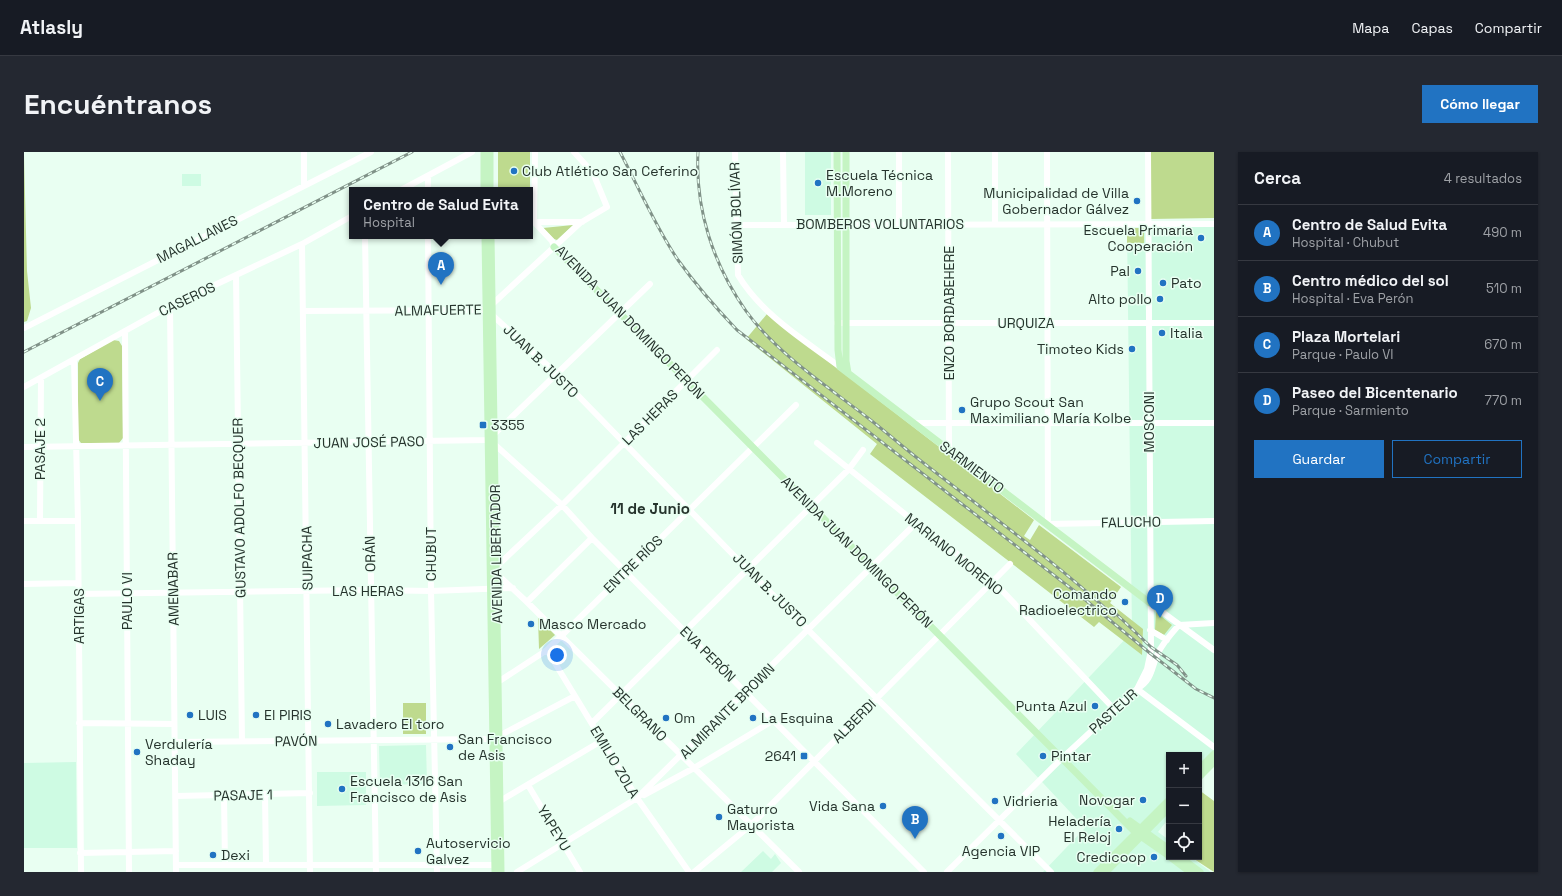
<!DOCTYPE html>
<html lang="es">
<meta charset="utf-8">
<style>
:root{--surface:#171b24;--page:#242831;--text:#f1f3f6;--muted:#9ea1a6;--line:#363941;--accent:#2173c2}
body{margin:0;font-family:"Space Grotesk",sans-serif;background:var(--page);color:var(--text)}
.controls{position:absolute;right:12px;bottom:12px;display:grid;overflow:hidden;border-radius:0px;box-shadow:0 1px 3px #0004}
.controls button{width:36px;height:36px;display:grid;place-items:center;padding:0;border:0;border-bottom:1px solid var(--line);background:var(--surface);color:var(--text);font:20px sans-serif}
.you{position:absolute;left:533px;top:503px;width:14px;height:14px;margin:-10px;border:3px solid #fff;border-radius:50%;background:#1a73e8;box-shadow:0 0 0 6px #1a73e833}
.badge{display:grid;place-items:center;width:26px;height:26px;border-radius:50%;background:var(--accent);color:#fff;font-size:13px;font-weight:700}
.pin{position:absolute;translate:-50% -33px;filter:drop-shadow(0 1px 2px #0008)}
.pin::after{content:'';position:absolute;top:21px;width:14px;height:12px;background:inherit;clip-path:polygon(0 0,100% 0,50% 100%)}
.popup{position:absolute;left:325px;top:35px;width:184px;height:52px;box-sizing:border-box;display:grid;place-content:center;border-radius:0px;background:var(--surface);filter:drop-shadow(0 1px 3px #0005);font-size:13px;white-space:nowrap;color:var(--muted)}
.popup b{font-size:15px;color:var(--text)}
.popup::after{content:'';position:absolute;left:50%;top:100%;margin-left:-8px;border:8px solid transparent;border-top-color:var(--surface)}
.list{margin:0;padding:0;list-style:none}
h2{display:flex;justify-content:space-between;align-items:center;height:52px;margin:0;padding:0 16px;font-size:17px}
h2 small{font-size:13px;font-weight:400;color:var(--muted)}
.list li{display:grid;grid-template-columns:26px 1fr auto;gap:12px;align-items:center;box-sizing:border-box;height:56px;padding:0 16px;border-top:1px solid var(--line)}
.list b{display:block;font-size:15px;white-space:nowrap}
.list p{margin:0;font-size:13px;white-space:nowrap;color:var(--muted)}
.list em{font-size:13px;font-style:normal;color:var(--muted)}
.actions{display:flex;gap:8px;padding:12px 16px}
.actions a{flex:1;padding:9px 0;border:1px solid var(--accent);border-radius:0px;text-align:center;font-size:14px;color:var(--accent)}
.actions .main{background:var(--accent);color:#fff}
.icon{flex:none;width:22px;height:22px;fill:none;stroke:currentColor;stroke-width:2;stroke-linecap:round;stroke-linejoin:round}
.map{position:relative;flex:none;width:1190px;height:720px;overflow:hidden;border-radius:0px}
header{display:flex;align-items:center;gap:24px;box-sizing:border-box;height:56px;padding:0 20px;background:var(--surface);border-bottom:1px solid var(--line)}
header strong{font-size:19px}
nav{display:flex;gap:22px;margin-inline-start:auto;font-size:14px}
.intro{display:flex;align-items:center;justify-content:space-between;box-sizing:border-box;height:96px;padding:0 24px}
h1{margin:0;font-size:28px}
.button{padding:10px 18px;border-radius:0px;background:var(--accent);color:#fff;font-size:14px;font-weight:700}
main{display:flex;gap:24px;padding:0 24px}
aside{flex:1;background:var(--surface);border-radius:0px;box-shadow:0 1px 3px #0004}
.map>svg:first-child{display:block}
.built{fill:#cefbe3}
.green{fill:#beda8e}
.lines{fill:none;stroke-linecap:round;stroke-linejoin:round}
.minor{stroke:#fff;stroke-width:6}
.major{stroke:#c5f4c3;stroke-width:7}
.rail-casing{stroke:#809288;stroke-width:3}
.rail{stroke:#e9fff2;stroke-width:1.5;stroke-dasharray:4.5;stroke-linecap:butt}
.poi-dot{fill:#2173c2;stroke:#e9fff2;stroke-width:1.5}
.labels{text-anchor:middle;stroke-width:3;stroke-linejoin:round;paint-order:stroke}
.poi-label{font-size:14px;fill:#26342d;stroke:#e9fff2;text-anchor:start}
.street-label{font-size:14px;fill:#26342d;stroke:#e9fff2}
.neighbourhood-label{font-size:15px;font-weight:bold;fill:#26342d;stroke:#e9fff2}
</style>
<header>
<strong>Atlasly</strong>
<nav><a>Mapa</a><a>Capas</a><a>Compartir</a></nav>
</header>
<div class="intro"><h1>Encuéntranos</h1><a class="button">Cómo llegar</a></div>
<main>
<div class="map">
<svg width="1190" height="720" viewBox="0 0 1190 720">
<rect width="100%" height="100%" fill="#e9fff2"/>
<path class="built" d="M781,0h26v63h-26z
M158,22h19v12h-19z
M1190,73v540l-15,18v-28h-30v63l-11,14 11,8v17h22l20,15h-168l42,-44 -69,-74 116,-122 -5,-404z
M402,593l1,39 -47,1 -1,-39z
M52,610l1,86h-53v-85z
M293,620h49v33l-49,1z
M739,699l8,8 4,-5 6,9 -9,9h-31z"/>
<path class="green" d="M474,0h32v61v-23h-32z
M1125,0h65v66l-64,1z
M0,3l3,116 4,37 -4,13 -3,1z
M549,73l-16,15 -3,-1 -11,-11z
M1103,76h17v15h-17z
M743,162l267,206 -10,16 6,4 9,-15 82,62 -11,16 33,26 -1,26 -43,-33 -5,5 -224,-173 7,-10 -131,-105z
M89,188l6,1 3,5 1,92 -4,5h-38l-3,-4v-76l2,-4z
M1132,460l16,13 -8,10 -9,-5z
M514,466l17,17 -16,14z
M379,551h23v31h-23z
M1175,638l15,11v71l-23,-15h8z"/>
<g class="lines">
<path class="minor" d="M280,0v33
M711,0l3,123c24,40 66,65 102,92
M759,0l1,72
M924,0l1,298
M1023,0l1,372 166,-3
M404,24v14
M377,38l71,-38
M506,70h52
M510,70l1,-70
M510,70l18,19 2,6
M875,72v-72
M971,72v-72
M713,73l477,-1
M341,84l11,636
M404,84l3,355 6,281
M278,92l8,628
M212,123l6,466
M146,154l6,566
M279,159l183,-1 94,-87 27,-16 -14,-34 -19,-21
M466,161l68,62 189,194 304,303
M813,171h377
M0,176l347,-176
M101,179l4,541
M50,208l4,161 3,351
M0,235l146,-81 132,-62 50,-28
M890,271h300
M469,291l69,62 30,33 332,334
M793,291l99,80 77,58 121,128
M0,295l464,-7 162,-156
M0,369h54
M16,369l1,-143
M472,415l66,-62 155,-155
M473,422l30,28 272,270
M0,432l54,-1
M54,442l293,-4 60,1 82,-3
M503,450l65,-64
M1126,451l64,47
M1126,478l17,10
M523,498l90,148 52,74
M474,530l49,-32 249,-245
M1113,537l10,-20 4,-19 -3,-498
M1113,537l77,58
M55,571l95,1
M568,571l257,-254 14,-19
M151,590l318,-3 82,-43
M504,633l52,87
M241,642l1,71
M200,643l1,70
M620,643l50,-27 80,-48
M152,644l134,-3
M476,649l103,-61
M56,701l96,-2
M152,713h323
M493,720l120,-74 279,-275
M670,720l57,-47 259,-261
M923,720l112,-111 78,-72c15,-9 14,-19 20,-34 5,-11 14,-21 22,-30l35,-2"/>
<path class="major" d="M460,0v38
M466,0v38
M813,0l1,198 2,17 310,236
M822,0v209l2,12
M461,84l10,636
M467,84l10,636
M530,95l582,586 33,23
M1175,617l15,-15
M1175,625l15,-15
M1106,669l39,28
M1146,705l20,15
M1156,705l20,15
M1073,720l72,-72
M1082,720l63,-64"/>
<g class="rail-casing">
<path id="rail" d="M596,0c19,36 35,74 58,108 18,25 38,48 59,70l340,263 74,61 45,35 18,9
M674,0c-3,57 15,112 48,159 30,42 81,75 122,107 18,14 35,29 53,43 65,51 132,99 193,155
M0,200l388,-200
M1088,458l39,37 26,18 9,11"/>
</g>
<use href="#rail" class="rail"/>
</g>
<g class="poi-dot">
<circle cx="490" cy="19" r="4"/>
<circle cx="794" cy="31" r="4"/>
<circle cx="1113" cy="49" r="4"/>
<circle cx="1177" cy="86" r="4"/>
<circle cx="1114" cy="119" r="4"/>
<circle cx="1139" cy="131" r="4"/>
<circle cx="1136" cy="147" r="4"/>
<circle cx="1138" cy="181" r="4"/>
<circle cx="1108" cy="197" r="4"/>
<circle cx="938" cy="258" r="4"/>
<rect x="455" y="269" width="8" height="8" rx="2"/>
<circle cx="1101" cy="450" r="4"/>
<circle cx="507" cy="472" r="4"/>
<circle cx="1071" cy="554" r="4"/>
<circle cx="166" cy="563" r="4"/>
<circle cx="232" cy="563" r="4"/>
<circle cx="642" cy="566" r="4"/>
<circle cx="729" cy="566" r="4"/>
<circle cx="304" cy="572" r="4"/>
<circle cx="426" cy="595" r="4"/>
<circle cx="113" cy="600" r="4"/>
<rect x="776" y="600" width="8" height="8" rx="2"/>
<circle cx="1019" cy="604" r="4"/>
<circle cx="318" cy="637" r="4"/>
<circle cx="1119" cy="648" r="4"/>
<circle cx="971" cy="649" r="4"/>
<circle cx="859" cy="654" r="4"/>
<circle cx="695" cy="665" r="4"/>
<circle cx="1095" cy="677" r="4"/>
<circle cx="977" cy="684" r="4"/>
<circle cx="394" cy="699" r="4"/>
<circle cx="189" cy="703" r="4"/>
<circle cx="1130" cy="705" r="4"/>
</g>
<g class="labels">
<g class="poi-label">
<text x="498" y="24">Club Atlético San Ceferino</text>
<text x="802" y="28">Escuela Técnica<tspan x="802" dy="16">M.Moreno</tspan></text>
<text x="1105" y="46" text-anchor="end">Municipalidad de Villa<tspan x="1105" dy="16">Gobernador Gálvez</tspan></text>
<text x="1169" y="83" text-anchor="end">Escuela Primaria<tspan x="1169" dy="16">Cooperación</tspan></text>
<text x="1106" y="124" text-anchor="end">Pal</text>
<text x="1147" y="136">Pato</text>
<text x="1128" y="152" text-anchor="end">Alto pollo</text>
<text x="1146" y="186">Italia</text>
<text x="1100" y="202" text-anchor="end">Timoteo Kids</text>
<text x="946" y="255">Grupo Scout San<tspan x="946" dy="16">Maximiliano María Kolbe</tspan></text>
<text x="467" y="278">3355</text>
<text x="1093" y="447" text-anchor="end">Comando<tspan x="1093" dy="16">Radioelectrico</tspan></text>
<text x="515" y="477">Masco Mercado</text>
<text x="1063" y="559" text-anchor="end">Punta Azul</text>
<text x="174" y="568">LUIS</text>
<text x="240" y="568">El PIRIS</text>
<text x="650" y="571">Om</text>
<text x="737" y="571">La Esquina</text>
<text x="312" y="577">Lavadero El toro</text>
<text x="434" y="592">San Francisco<tspan x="434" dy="16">de Asis</tspan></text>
<text x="121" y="597">Verdulería<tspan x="121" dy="16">Shaday</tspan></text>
<text x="772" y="609" text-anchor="end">2641</text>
<text x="1027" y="609">Pintar</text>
<text x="326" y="634">Escuela 1316 San<tspan x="326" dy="16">Francisco de Asis</tspan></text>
<text x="1111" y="653" text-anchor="end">Novogar</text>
<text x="979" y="654">Vidrieria</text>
<text x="851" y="659" text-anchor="end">Vida Sana</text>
<text x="703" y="662">Gaturro<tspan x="703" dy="16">Mayorista</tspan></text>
<text x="1087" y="674" text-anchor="end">Heladería<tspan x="1087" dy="16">El Reloj</tspan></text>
<text x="402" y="696">Autoservicio<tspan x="402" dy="16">Galvez</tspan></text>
<text x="977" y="704" text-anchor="middle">Agencia VIP</text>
<text x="197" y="708">Dexi</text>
<text x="1122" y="710" text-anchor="end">Credicoop</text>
</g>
<g class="street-label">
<text transform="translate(712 61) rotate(-92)" y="5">SIMÓN BOLÍVAR</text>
<text x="856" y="77">BOMBEROS VOLUNTARIOS</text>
<text transform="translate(173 87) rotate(-27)" y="5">MAGALLANES</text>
<text transform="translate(163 147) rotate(-26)" y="5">CASEROS</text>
<text transform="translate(414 158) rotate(-1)" y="5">ALMAFUERTE</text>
<text transform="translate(925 161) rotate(-90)" y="5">ENZO BORDABEHERE</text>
<text transform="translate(606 170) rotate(46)" y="5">AVENIDA JUAN DOMINGO PERÓN</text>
<text x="1002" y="176">URQUIZA</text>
<text transform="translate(517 209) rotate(44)" y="5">JUAN B. JUSTO</text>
<text transform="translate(626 265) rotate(-45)" y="5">LAS HERAS</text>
<text transform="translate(1125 270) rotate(-90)" y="5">MOSCONI</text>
<text transform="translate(345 290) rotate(-1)" y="5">JUAN JOSÉ PASO</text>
<text transform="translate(16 297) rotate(-90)" y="5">PASAJE 2</text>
<text transform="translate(948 315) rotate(37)" y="5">SARMIENTO</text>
<text transform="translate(215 356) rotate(-91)" y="5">GUSTAVO ADOLFO BECQUER</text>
<text transform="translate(1107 370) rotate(-1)" y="5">FALUCHO</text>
<text transform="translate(833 400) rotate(45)" y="5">AVENIDA JUAN DOMINGO PERÓN</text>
<text transform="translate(346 402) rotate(-91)" y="5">ORÁN</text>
<text transform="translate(407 402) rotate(-90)" y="5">CHUBUT</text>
<text transform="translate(472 402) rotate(-91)" y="5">AVENIDA LIBERTADOR</text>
<text transform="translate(930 402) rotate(39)" y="5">MARIANO MORENO</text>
<text transform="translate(283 406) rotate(-91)" y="5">SUIPACHA</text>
<text transform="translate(609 412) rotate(-44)" y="5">ENTRE RÍOS</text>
<text transform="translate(149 437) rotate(-91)" y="5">AMENABAR</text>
<text transform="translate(746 438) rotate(45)" y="5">JUAN B. JUSTO</text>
<text x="344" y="444">LAS HERAS</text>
<text transform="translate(103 449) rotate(-90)" y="5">PAULO VI</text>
<text transform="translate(55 464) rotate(-90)" y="5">ARTIGAS</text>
<text transform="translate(684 502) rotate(45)" y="5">EVA PERÓN</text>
<text transform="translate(703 559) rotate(-45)" y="5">ALMIRANTE BROWN</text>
<text transform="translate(1089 559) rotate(-42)" y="5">PASTEUR</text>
<text transform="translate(616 562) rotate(45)" y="5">BELGRANO</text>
<text transform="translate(830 569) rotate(-45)" y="5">ALBERDI</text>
<text transform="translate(272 589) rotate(-1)" y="5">PAVÓN</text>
<text transform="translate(591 610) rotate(59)" y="5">EMILIO ZOLA</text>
<text transform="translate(219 643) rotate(-1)" y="5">PASAJE 1</text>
<text transform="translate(530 676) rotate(59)" y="5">YAPEYU</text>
</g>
<g class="neighbourhood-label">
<text x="626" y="362">11 de Junio</text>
</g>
</g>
</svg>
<div class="controls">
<button>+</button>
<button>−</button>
<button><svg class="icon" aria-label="locate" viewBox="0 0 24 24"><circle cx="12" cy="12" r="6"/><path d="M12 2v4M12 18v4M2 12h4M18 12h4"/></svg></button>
</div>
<div class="you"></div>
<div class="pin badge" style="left:417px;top:133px">A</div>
<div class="popup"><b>Centro de Salud Evita</b>Hospital</div>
<div class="pin badge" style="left:891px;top:687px">B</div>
<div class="pin badge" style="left:76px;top:249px">C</div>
<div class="pin badge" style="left:1136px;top:466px">D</div>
</div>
<aside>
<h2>Cerca<small>4 resultados</small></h2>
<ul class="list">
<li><span class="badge">A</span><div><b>Centro de Salud Evita</b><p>Hospital · Chubut</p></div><em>490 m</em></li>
<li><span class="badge">B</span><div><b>Centro médico del sol</b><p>Hospital · Eva Perón</p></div><em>510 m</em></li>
<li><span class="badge">C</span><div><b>Plaza Mortelari</b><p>Parque · Paulo VI</p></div><em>670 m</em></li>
<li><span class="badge">D</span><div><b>Paseo del Bicentenario</b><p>Parque · Sarmiento</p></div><em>770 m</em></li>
</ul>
<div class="actions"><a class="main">Guardar</a><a>Compartir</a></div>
</aside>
</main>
